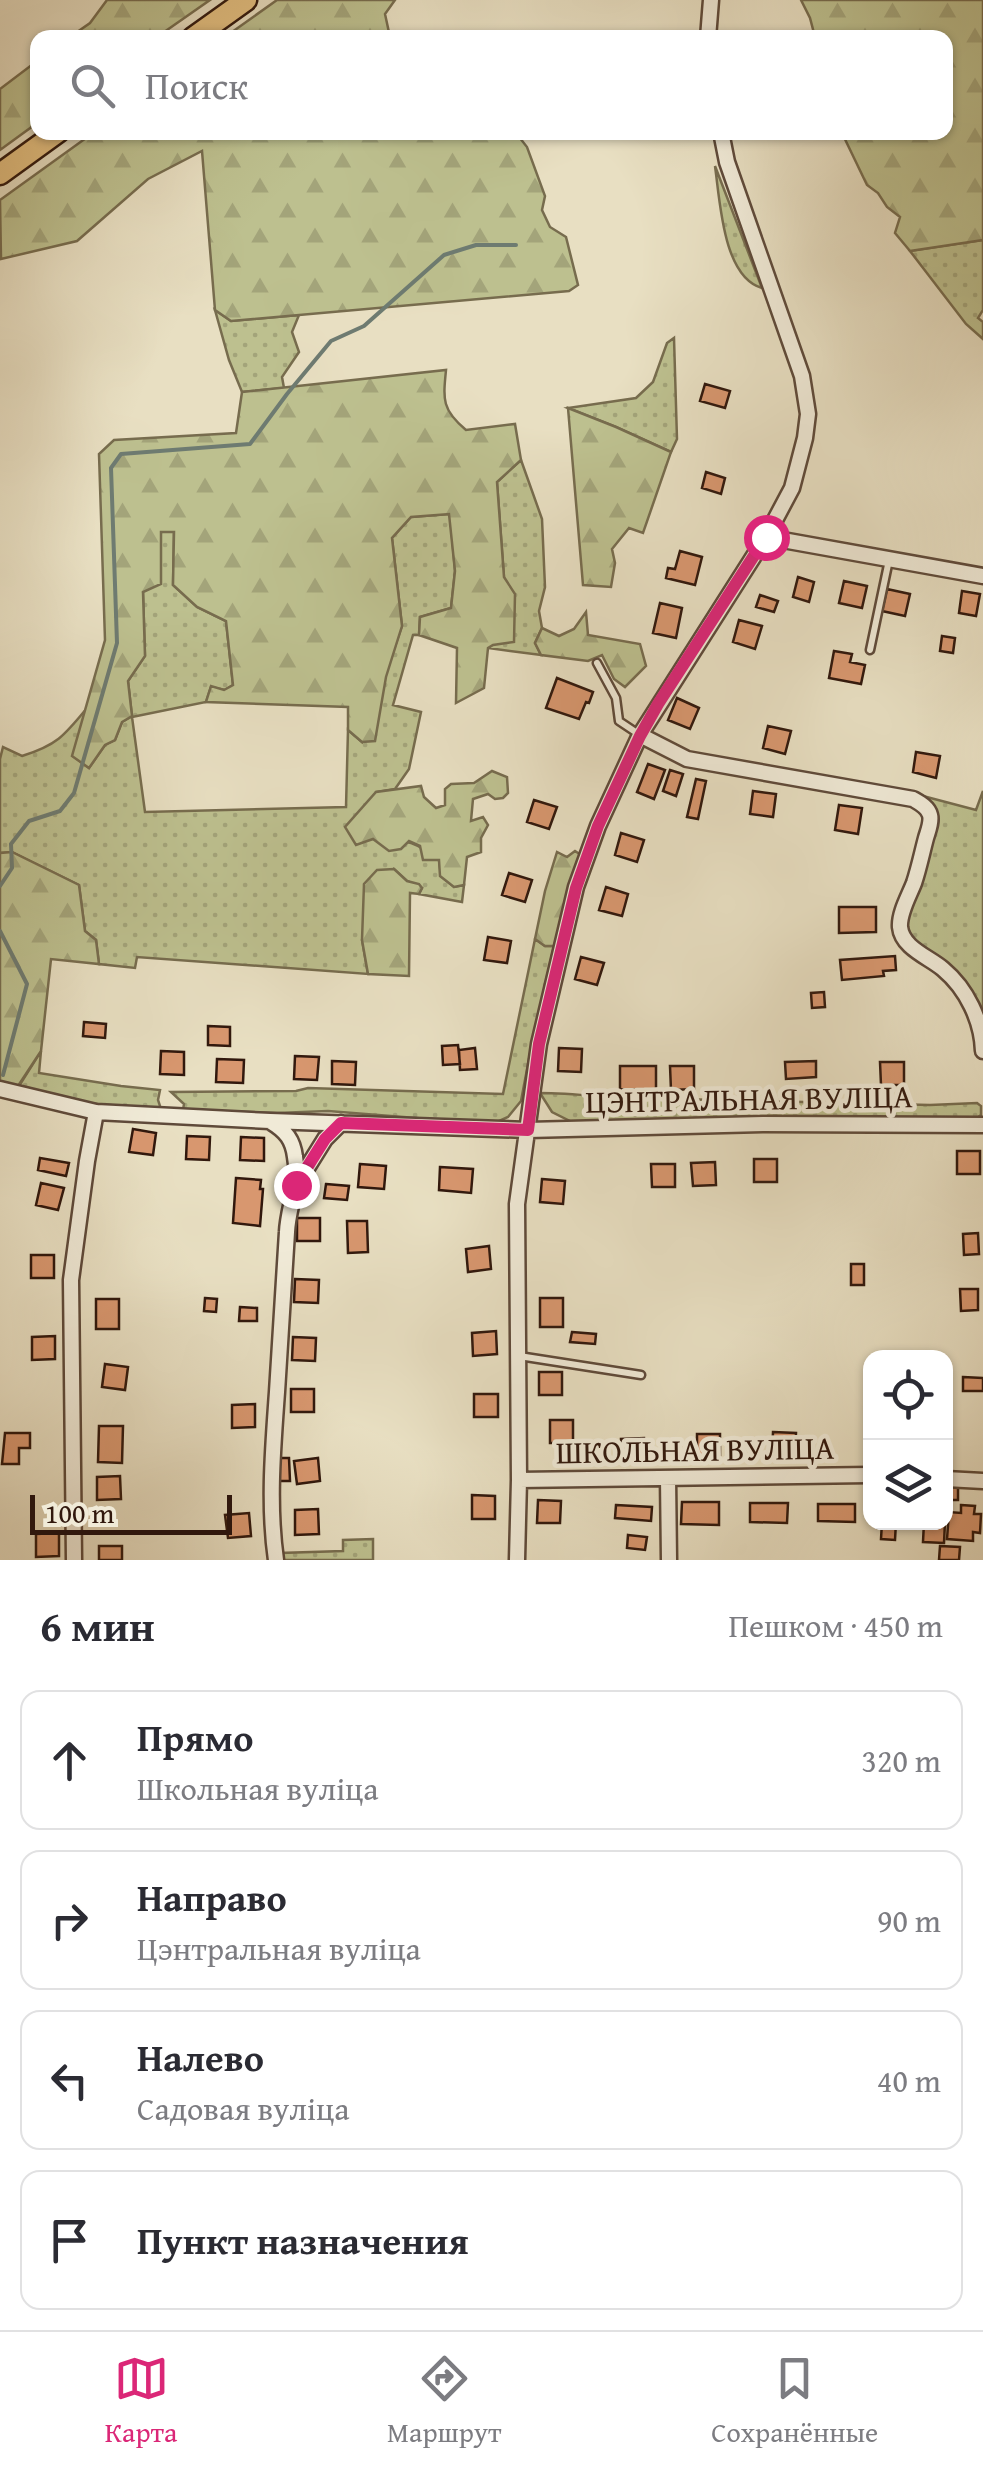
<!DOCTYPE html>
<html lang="ru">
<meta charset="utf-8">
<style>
:root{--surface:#fff;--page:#f7f7f7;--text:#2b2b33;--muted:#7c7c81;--line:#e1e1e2;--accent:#db2777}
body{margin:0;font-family:"Gentium Book Plus",serif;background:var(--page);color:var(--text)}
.controls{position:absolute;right:30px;bottom:30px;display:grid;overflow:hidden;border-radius:20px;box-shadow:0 2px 8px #0004}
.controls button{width:90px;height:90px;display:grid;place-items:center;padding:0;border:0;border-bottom:2px solid var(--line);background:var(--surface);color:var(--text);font:50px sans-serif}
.scale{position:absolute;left:30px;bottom:25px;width:202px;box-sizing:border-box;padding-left:10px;border:5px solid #31180d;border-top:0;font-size:28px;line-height:35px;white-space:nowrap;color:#31180d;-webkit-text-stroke:8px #f0ead7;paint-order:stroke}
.stop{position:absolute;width:30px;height:30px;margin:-22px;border:8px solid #db2777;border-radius:50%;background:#fff}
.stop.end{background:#db2777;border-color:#fff;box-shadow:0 2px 10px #0008}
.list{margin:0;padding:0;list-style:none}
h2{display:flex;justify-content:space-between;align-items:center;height:130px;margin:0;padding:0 40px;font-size:42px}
h2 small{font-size:32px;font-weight:400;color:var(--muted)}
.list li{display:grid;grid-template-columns:65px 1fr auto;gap:30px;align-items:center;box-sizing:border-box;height:140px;margin:0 20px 20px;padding:0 20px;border:2px solid var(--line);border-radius:20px}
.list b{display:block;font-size:38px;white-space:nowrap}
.list p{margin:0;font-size:32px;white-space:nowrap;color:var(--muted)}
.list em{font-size:32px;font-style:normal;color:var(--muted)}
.icon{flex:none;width:55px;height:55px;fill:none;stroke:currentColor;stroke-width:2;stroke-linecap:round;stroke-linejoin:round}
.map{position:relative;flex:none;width:983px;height:1560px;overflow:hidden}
.search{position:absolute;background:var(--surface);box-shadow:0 2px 8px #0004;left:30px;right:30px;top:30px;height:110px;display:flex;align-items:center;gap:25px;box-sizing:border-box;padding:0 35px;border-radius:20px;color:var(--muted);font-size:38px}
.sheet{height:770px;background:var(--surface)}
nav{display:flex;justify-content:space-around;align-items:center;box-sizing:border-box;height:140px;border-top:2px solid var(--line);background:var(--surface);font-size:28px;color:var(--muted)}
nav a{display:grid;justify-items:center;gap:5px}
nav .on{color:var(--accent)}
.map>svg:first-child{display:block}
.grass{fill:url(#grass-dots);stroke:#776c4e;stroke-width:2.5}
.forest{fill:url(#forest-firs);stroke:#776c4e;stroke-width:2.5}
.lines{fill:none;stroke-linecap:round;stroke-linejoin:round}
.stream{stroke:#6e7b71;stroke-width:4}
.building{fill:#d8976f;stroke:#31180d;stroke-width:2.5}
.lane-casing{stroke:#5f4a3a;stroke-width:11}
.street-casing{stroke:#5f4a3a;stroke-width:19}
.primary-casing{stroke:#31180d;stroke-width:25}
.lane{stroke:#f0ead7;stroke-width:6}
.street{stroke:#f0ead7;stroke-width:14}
.primary{stroke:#e4c081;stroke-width:20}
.route{stroke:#db2777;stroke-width:12}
.labels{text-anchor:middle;stroke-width:9;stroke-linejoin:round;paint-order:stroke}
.street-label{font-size:32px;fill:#31180d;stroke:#f0ead7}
</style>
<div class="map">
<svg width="983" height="1560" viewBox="0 0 983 1560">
<defs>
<pattern id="grass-dots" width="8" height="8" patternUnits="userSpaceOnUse" patternTransform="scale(2.5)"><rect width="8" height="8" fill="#bdc08f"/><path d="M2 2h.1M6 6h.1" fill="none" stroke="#a3a47a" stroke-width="1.8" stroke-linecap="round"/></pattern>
<pattern id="forest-firs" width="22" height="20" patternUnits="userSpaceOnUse" patternTransform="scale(2.5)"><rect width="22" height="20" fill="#bdc08f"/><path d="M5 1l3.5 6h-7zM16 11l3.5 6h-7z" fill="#a3a47a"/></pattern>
</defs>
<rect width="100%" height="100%" fill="#e8dfc2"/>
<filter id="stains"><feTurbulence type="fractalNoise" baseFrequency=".002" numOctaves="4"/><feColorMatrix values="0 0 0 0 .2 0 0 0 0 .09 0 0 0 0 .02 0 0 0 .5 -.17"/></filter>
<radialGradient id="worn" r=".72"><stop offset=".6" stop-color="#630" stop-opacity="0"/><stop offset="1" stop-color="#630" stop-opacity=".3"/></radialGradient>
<path class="grass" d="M715,166l47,122c-39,-11 -42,-87 -47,-122z
M983,240v70l-5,8 5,4v17l-17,-15 -56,-73z
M215,310l16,11 68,-6 -7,17 7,20 -17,25 2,11 -42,4 -13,-32z
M674,338l3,101 -6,13 -55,-25 -48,-19 68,-10 17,-16 14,-39z
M521,460l21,59 3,68 -6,24 3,17 -7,15 6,12 -53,-7 4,-3 12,-68 -7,-95z
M450,514l5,57 -4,37 -31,9 -1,18h-6l-20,70 28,7 -12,57 -14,20 -19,3 -3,47c35,2 38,0 66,21l2,16 13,11 10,-2 -2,17 -43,-8 3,-6 -15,-7 -13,-12 -32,71 6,34 -231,-17 -2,11 -36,-4 -3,-24 -11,-9 -6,-46 -67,-33 -12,1v-94l3,-12 19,9c35,-11 42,-20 65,-48l-14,48 16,12 16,-23 10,-5 7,-18 10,-6 -4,-35 17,-25 -2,-64 17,-60 14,-1 -1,54 24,22 29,14 7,64 -8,5 -14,-3 -5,15 -74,15 13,95 201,-5 2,-77 14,12 40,-116 -10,-88 19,-21z
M983,791v231l-77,-88 -2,-14 31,-110 -12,-14 53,14z
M535,939l10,7h9l-22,97 -11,58 -13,16 -11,5 -18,1 -151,-12 -51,2 -94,-3 1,-6 -13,-12 125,-1 12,-3 195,6z
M41,1051l-2,22 82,13 39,4 -2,10 3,9 -78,-6 -64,-17z
M540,1093c46,0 91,9 136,6l254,6 47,-2 4,3v9l-3,2 -406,5 -20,-10z
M373,1539v21h-92l-1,-7 63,-2v-11z"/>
<path class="forest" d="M107,0h103l-53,37h-87l20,-14z
M277,0h118l-10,14 5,23h-165z
M801,0h182v240l-73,11 -15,-18 5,-16 -13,-10 -9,-14 -11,-8 -25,-52 104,-1v-94l-131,-1 -5,-19z
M37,61v62l-37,27v-61z
M93,133h423l11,14 18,49 -3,14 8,17 16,10 12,48 -9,6 -338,30 -16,-11 -13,-159 -54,28 -71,62 -76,18 -1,-59z
M446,370c-3,30 -4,40 20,60l49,-6 6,36 -24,22 7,95 11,17 -1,48 -21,3 -5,3 -4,40 -28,15 1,-55 -38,-13 1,-18 31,-9 4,-37 -6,-57 -38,3 -19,21 10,88 -16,51 -11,64 -13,1 -14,-12v-23l-142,-5 5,-16 13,4 9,-5 -7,-64 -29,-14 -24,-22 1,-53h-13v52l-18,8 2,64 -17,25 4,35 -10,6 -7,18 -10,5 -16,23 -17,-12 33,-116 -6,-186 15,-14 122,-7 6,-41z
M568,408l48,19 55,25 -28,81 -14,-5 -17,21 3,14 -4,24 -28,-2z
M586,612l2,23 52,9 6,22 -21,21 -11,-8 -12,-24 -14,6 -47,-6 -6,-12 7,-15 17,8 15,-7z
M492,771l15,6 1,16 -5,5 -8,1 -7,-5 -15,5 -2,22 12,-4 5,8 -7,13v14l-14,5 -3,28 -10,2 -14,-11 -1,-16h-16l-3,-14 -11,-5 -8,8 -12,2 -16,-12 -17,6 -11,-18 31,-35 45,-6 3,11 12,11 9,-3v-16l6,-5 23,-1z
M575,851l6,4 -27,91h-9l-10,-7 10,-48 12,-39 10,5z
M12,852l67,33 6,46 11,9 3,24 -48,-5 -10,92 -23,35 -18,-5v-228z
M394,869l13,12 12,3 3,4 -3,6 -9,-1 -1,83 -41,-2 -6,-34 2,-56 13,-14z"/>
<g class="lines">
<path class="stream" d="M0,886l12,-18 -1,-24 18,-23 31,-10 14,-18 43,-150 -6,-175 10,-14 129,-10 37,-50 44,-53 33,-15 80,-71 32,-10h40
M0,931l27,53 -24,91"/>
</g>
<path class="building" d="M705,384l25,7 -5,17 -25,-7z
M706,472l19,6 -4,16 -19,-6z
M680,551l22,6 -7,28 -29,-7 2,-10 7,1z
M798,577l16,5 -5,20 -16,-5z
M844,581l23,5 -5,22 -23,-5z
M887,589l23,5 -5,22 -23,-5z
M962,591l18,3 -4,22 -17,-3z
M760,595l18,6 -4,11 -18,-5z
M660,603l22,5 -6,30 -23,-5z
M739,620l23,6 -7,23 -22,-7z
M942,636l13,2 -2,15 -13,-2z
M834,651l18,3 -2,8 15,3 -4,19 -32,-6z
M557,678l36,14 -4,11 -3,-1 -7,17 -33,-11z
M677,698l22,10 -9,21 -22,-9z
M768,726l23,5 -6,23 -22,-6z
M916,752l24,4 -4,22 -23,-6z
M648,764l17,6 -11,29 -17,-7z
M670,770l13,4 -7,22 -13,-5z
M696,779l10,2 -8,38 -11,-2z
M753,791l23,3 -3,23 -23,-3z
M534,800l23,7 -8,22 -22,-7z
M839,805l23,3 -4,26 -23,-4z
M621,833l23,7 -7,22 -22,-7z
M509,873l23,7 -7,22 -23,-7z
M606,887l22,7 -6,22 -23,-6z
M839,907h37v25l-37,1z
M488,937l23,4 -4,22 -23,-3z
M895,956l1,14 -13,1 1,5 -42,4 -2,-20z
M581,957l23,6 -7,22 -22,-6z
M824,992l1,15 -13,1 -1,-15z
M84,1022l22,2 -1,14 -22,-2z
M208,1026l22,1v19l-22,-1z
M458,1045l2,19 -17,1 -1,-19z
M475,1048l2,21 -17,1 -1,-20z
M559,1048l23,1 -1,23 -23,-1z
M161,1051l23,1v23l-24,-1z
M295,1056l24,1 -2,23 -23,-1z
M217,1059l27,1 -1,23 -27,-1z
M332,1061l24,1 -1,23 -23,-1z
M816,1061v16l-30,2 -1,-17z
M880,1062h24v23h-23z
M620,1066h36v24l-36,-1z
M670,1066h24v23l-23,1z
M133,1129l23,4 -3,22 -24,-3z
M187,1136l23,1 -1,23 -23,-1z
M241,1137l23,1v23l-24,-1z
M957,1151h23v23h-23z
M40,1158l29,5 -3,13 -28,-6z
M754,1159h23v23h-23z
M715,1162l1,23 -23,1 -2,-23z
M360,1164l26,2 -2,23 -26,-2z
M651,1164h24v23h-23z
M440,1167l33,2 -2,24 -32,-3z
M236,1178l25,2 -1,9h3l-3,37 -27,-3z
M542,1179l23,2 -2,23 -23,-2z
M41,1183l23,5 -6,22 -22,-5z
M326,1184l23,2 -2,14 -23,-2z
M297,1218h23v23h-23z
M347,1221h20l1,31 -20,1z
M978,1233l1,21 -15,1 -1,-21z
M489,1246l2,23 -23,3 -2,-23z
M31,1255h23v23h-23z
M851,1264h13v21h-13z
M295,1279l24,1 -1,23 -24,-1z
M960,1289h18v21l-17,1z
M205,1298l12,1 -1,13 -12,-1z
M540,1298h23v29h-23z
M96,1299h23v30h-23z
M240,1307l17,1v13h-18z
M496,1331l1,23 -24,2 -1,-23z
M572,1332l24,2 -1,10 -25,-2z
M55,1336v23l-23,1v-23z
M293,1337l23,1 -1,23 -23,-1z
M105,1364l23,3 -3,23 -23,-3z
M539,1372h23v23h-23z
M963,1377l20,1v13h-20z
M291,1389h23v23h-23z
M474,1394h24v23h-24z
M255,1404v23l-23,1v-23z
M550,1420h23v23h-23z
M99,1426h24l-1,37 -24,-1z
M773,1432l23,1 -1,23 -23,-1z
M5,1433h25v15h-11v16h-17z
M697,1434h23v23h-23z
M644,1438l1,23 -23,1 -1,-23z
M278,1458h11l1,23h-12z
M318,1458l2,23 -23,3 -3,-23z
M120,1476l1,23 -24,1v-23z
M946,1486l12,1v13h-12z
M472,1495l23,1v23h-23z
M538,1500l23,1 -1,22h-23z
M682,1502h37v23l-38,-1z
M750,1503h38l-1,20 -37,-1z
M818,1504h37v18l-37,-1z
M616,1505l36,2 -1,14 -36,-3z
M961,1505l14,1 -1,8h7l-1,19 -7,-1v9l-26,-2 2,-27 12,1z
M318,1509l1,25 -24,1v-25z
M249,1513l2,23 -23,2 -3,-23z
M882,1522h14l-1,18 -14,-1z
M924,1522h21l-1,21 -21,-1z
M59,1533v23l-23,1v-23z
M628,1535l19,2 -2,13 -18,-2z
M99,1546h23v14h-23z
M940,1546l20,1 -1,13h-20z"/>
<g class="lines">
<g class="lane-casing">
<path id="lane" d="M870,650l19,-90
M597,663l19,35 3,23 21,14
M519,1356l122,19"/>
</g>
<g class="street-casing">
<path id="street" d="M708,38l3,-38
M766,537l217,39
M640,735l47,24 226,40c7,4 15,8 17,16 2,7 -2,16 -4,23 -4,15 -7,30 -12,45 -5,13 -15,30 -14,44 2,21 29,30 43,42 24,20 39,52 40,82
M0,1089l96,23 174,9 258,9 235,-6 220,1
M271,1122c15,9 22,18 24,35 5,27 -7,50 -8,75 -3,54 -7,107 -10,160 -4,56 -9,113 -1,168
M297,1184l28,-45 16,-16
M668,1478l1,82
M946,1479l37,2
M519,1480l351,-5
M74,1560l-3,-280 16,-119 9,-49
M517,1560l2,-80 -2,-276 22,-160 37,-157 22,-61 42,-91 126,-198 26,-49 13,-50 3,-24 -6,-38 -75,-214 -6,-30"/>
</g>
<g class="primary-casing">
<path id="primary" d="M193,38l53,-38
M0,174l58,-42"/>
</g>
<use href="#lane" class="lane"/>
<use href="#street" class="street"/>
<use href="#primary" class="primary"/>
</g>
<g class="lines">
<path class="route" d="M296,1185l29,-46 16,-16 187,7 11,-86 37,-156 22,-62 42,-90 18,-32 108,-167"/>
</g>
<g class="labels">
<g class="street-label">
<text transform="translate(749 1099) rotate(-1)" y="11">ЦЭНТРАЛЬНАЯ ВУЛІЦА</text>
<text transform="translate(695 1450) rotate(-1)" y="11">ШКОЛЬНАЯ ВУЛІЦА</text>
</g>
</g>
<rect width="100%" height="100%" filter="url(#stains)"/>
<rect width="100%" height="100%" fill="url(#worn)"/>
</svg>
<div class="controls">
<button><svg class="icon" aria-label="locate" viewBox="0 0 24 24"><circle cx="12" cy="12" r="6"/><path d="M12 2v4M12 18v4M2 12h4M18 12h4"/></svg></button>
<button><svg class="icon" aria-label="layers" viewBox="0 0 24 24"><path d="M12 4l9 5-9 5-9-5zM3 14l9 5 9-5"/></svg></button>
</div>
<div class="scale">100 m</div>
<div class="stop" style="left:766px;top:537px"></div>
<div class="stop end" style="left:296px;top:1185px"></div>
<div class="search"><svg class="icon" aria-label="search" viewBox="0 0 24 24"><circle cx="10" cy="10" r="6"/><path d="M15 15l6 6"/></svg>Поиск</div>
</div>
<section class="sheet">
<h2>6 мин<small>Пешком · 450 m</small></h2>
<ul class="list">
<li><svg class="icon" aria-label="ahead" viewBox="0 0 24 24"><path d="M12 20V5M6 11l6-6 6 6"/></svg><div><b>Прямо</b><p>Школьная вуліца</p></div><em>320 m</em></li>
<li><svg class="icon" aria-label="right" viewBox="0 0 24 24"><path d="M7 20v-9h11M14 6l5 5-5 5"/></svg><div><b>Направо</b><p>Цэнтральная вуліца</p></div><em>90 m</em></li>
<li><svg class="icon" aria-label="left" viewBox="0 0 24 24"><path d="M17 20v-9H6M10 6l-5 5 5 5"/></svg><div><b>Налево</b><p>Садовая вуліца</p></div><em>40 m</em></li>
<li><svg class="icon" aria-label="arrive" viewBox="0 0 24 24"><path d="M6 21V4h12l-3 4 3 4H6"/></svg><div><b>Пункт назначения</b></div></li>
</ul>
</section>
<nav>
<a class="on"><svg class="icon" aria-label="map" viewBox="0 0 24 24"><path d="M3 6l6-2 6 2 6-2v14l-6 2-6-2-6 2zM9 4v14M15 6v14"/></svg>Карта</a>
<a><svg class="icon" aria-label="directions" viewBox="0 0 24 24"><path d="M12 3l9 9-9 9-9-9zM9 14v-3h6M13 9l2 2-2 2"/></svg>Маршрут</a>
<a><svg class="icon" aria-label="saved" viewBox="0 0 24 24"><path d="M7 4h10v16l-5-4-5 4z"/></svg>Сохранённые</a>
</nav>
